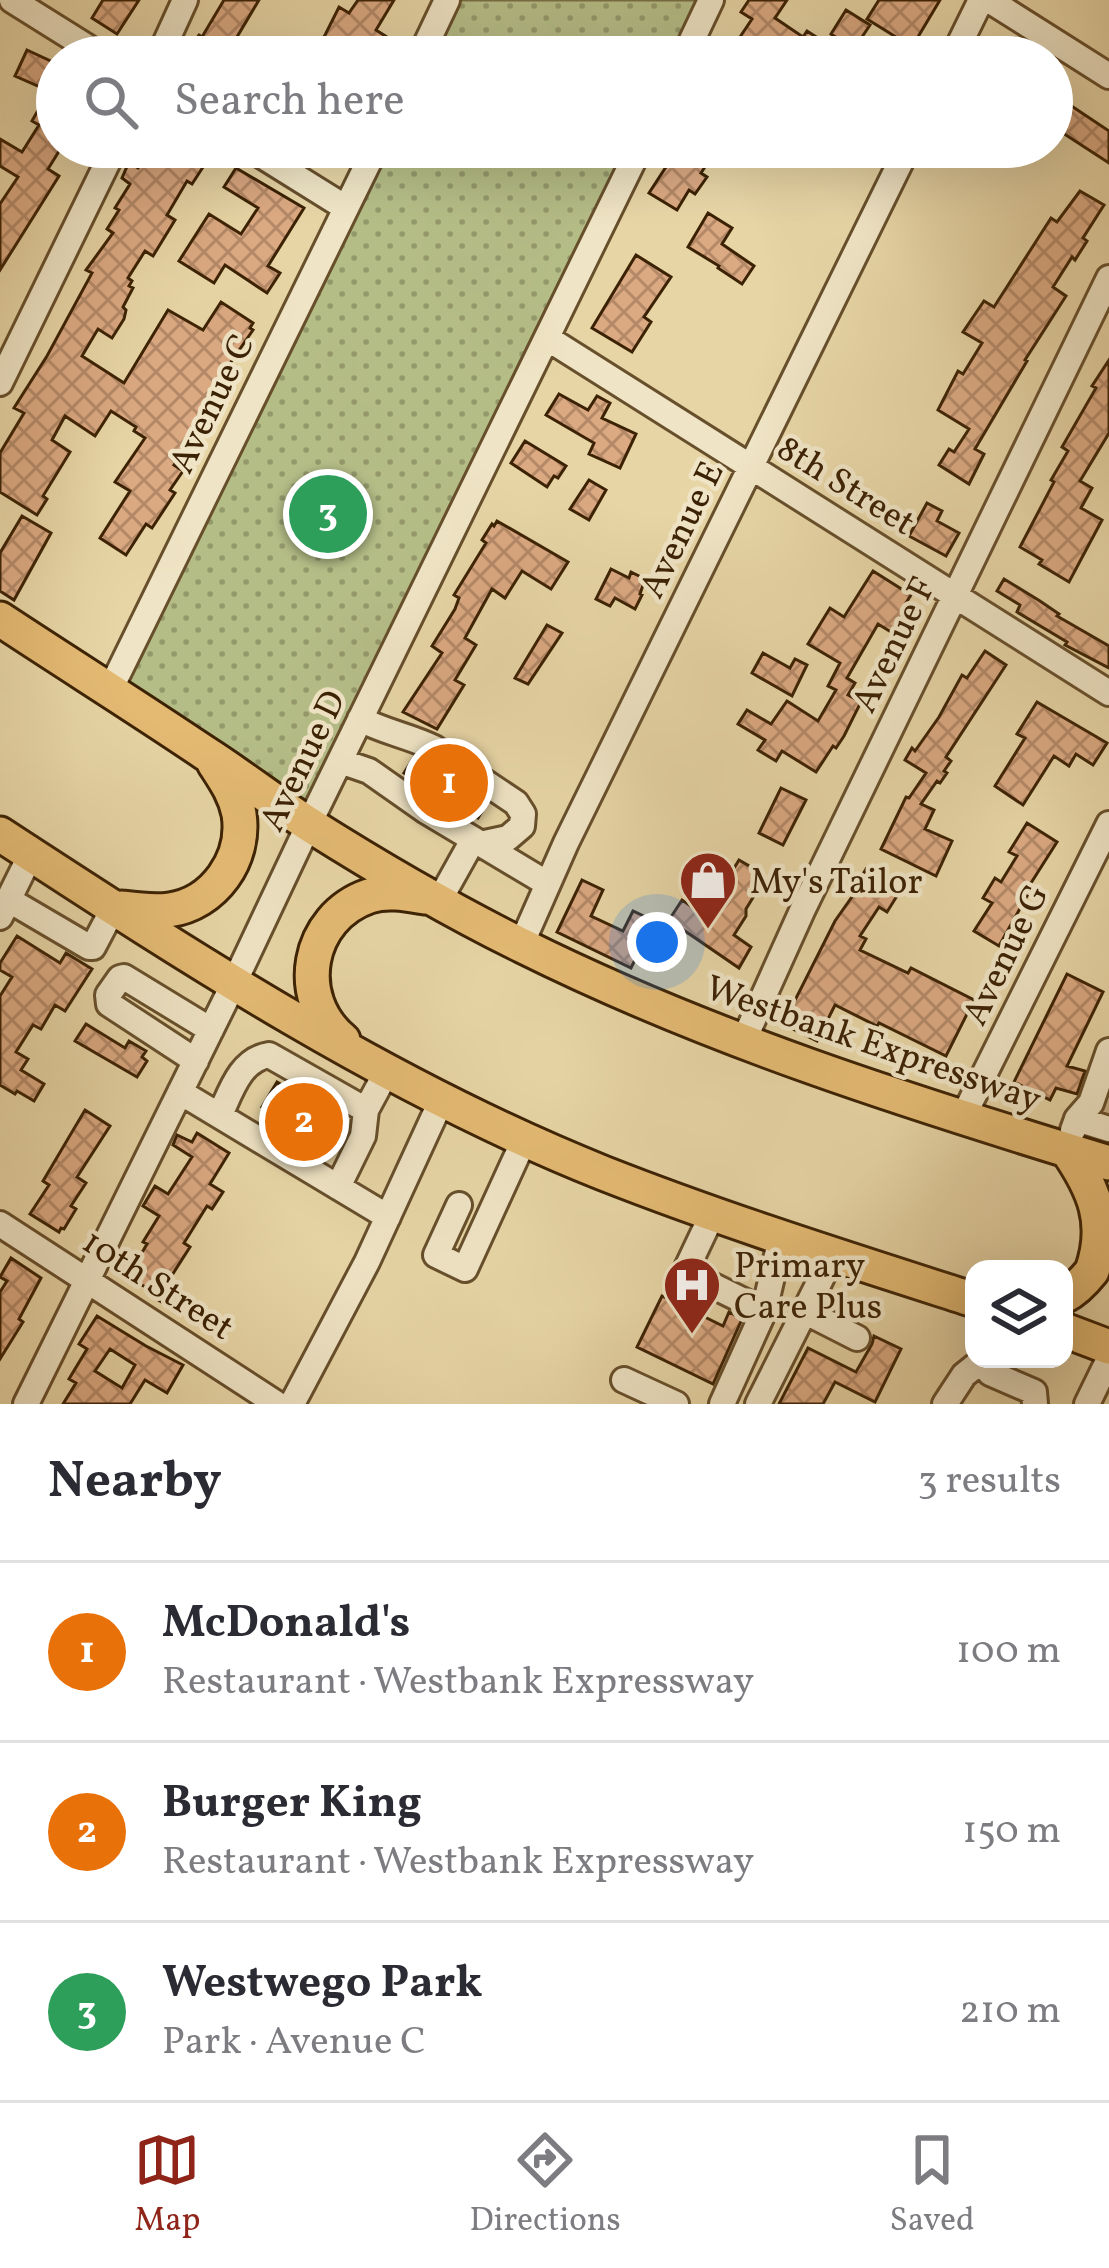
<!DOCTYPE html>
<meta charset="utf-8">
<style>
:root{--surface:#fff;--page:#f7f7f7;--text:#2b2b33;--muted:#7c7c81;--line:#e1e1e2;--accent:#8f2418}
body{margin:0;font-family:Vollkorn,serif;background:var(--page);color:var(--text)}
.controls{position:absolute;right:36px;bottom:36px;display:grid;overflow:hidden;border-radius:24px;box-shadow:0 12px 48px #0002}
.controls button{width:108px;height:108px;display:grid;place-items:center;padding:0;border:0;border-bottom:3px solid var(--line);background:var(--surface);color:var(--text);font:60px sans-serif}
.you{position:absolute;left:657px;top:942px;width:42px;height:42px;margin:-30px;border:9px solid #fff;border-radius:50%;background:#1a73e8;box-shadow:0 0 0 18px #1a73e833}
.badge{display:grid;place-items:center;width:78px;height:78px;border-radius:50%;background:var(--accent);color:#fff;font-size:39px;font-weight:700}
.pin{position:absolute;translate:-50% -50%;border:6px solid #fff;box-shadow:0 3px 12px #0006}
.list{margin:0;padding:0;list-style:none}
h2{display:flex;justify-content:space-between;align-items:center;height:156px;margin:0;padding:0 48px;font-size:51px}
h2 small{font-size:39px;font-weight:400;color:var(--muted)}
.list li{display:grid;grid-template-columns:78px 1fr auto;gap:36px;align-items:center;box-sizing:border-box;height:180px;padding:0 48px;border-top:3px solid var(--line)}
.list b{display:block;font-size:45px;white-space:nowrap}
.list p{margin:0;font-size:39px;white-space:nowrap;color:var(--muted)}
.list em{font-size:39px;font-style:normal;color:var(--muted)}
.icon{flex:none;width:66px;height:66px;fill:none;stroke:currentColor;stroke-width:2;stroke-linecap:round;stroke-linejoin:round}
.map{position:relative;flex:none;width:1109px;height:1404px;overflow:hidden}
.search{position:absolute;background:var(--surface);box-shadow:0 12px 48px #0002;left:36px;right:36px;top:36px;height:132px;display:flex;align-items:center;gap:30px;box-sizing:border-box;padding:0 42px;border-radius:66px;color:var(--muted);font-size:45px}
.sheet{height:696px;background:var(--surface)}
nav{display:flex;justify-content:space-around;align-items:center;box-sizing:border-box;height:168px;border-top:3px solid var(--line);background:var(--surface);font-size:33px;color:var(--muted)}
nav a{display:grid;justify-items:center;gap:6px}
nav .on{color:var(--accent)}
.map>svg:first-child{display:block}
.park{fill:url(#park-dots);stroke:#787046;stroke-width:3}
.building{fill:url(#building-cross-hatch);stroke:#3c2204;stroke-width:3;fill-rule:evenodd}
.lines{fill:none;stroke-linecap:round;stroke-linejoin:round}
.minor-tunnel{stroke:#c5b186;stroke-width:24;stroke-dasharray:24 12;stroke-linecap:butt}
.minor-casing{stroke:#674f2c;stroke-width:30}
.highway-casing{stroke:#3c2204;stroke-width:39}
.minor{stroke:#efe4c5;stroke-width:24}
.highway{stroke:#e4ba73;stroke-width:33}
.labels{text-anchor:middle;stroke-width:9;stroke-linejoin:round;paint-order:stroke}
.street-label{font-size:36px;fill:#3c2204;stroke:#efe4c5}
.poi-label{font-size:36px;fill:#3c2204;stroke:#efe4c5;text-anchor:start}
</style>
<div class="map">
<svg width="1109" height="1404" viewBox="0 0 1109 1404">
<defs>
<pattern id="park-dots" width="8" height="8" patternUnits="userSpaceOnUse" patternTransform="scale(3)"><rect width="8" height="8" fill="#b5bd87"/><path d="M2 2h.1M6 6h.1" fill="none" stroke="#94996c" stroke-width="1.8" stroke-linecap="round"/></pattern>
<pattern id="building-cross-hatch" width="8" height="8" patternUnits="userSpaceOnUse" patternTransform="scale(3)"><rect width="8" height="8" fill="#dba982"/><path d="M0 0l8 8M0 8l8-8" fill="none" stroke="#b38968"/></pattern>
</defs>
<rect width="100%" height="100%" fill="#e7d5a6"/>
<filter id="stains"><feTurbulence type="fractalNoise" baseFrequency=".00167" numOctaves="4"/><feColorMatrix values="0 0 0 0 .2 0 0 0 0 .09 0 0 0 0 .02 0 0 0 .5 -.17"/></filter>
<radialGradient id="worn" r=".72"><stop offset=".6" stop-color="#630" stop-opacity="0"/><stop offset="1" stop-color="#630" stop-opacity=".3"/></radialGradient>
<path class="park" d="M447,0h264l-27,57h-264z
M376,147h264l-331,677 -199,-134z"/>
<path class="building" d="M103,0h36l-22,34 -25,-16z
M224,0h35l-34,57h-40l14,-22 3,2z
M358,0h36l-18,30 14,9 -12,18h-64l25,-50 10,6z
M749,0h38l-12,18 28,19 4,-6 17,11 -9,15h-6l-19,-12 -8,12h-36l3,-5 -13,-9 16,-24 -11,-7z
M879,0h61l-28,47 -45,-28z
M846,10l24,15 -16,24 -23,-15z
M27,50l30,14v83l4,1 -13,21 11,7 -59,94v-66l18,-27 -18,-11v-27l22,13 17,-27 -7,-4 17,-30 -34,-15z
M1052,93l57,38v32l-57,-37z
M152,147h27l26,17 -13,20 -5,-3 -20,34 8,5 -22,36 -8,-5 -17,27 4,3 -3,5 4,2 -10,19 3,3 -2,9 -12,19 -14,-9 -16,27 42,27 44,-73 35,20 18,-28 32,21 -3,5 3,2 -31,45 -32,59 3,2 -19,29 9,6 -13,19 5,3 -23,35 -6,-4 -20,31 -26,-17 30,-47 -15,-9 30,-44 -11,-7 2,-4 -25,-16 -16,25 -30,-20 -13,24 18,12 -27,44 4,3 -10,16 -37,-23v-39l24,-40 -10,-5 33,-52 45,-83 -6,-3 27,-37 -6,-4 12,-19 -4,-2 15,-24 -8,-6 7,-16 9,6z
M679,147h39l-17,26 6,4 -12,17 -6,-4 -12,20 -28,-17z
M236,168l68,40 -36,58 12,7 -13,20 -42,-28 -11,18 -35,-22 30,-47 32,20 17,-26 -34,-21z
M1080,191l24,14 -21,33 4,3 -12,19 -3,-3 -19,30 13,9 -41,64 2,1 -52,88 9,5 -15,30 -30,-19 10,-16 5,3 15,-23 -31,-19 20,-39 5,3 19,-31 -19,-11 21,-31 10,6 57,-89 6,4z
M708,213l24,15 -10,16 32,22 -12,18 -24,-16 1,-2 -31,-19z
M636,255l35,22 -27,40 7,5 -19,30 -40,-24z
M1109,360v73l-29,48 12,7 -11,20 21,12 -33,62 -30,-18 3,-4 -22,-13 34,-65 -3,-2 17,-29 -6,-4 34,-59 -4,-2z
M559,394l29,16 9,-14 13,7 -8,15 34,16 -16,34 -31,-14 5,-11 -48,-28z
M525,441l41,25 -8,12 -4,-2 -7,11 -36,-24z
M589,480l17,10 -17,30 -19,-11z
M927,503l15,8 -5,10 22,12 -13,23 -37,-20z
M22,516l29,17 -37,67 -14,-9v-38z
M497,521l71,41 -17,27 -29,-18 -17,27 -13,-9 -27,49 11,7 -21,35 9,5 -27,44 -34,-17 39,-59 -10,-7 23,-37 4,-11 -5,-3 32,-52 -4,-3 10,-16 2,2z
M611,569l18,9 2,-6 14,7 -5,15 2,1 -7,14 -20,-11 -5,8 -14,-7z
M873,571l38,24 -7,11 3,1 -16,25 -13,-8 -31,54 8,5 -7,12 13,7 -17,34 -8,12 -3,-2 -17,26 -34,-21 -6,10 -18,-11 7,-10 -27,-16 9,-14 24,14 16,-23 31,20 18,-31 -8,-4 12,-23 -32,-19 22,-36 14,9z
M1004,579l36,22 19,13 -2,2 52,30v22l-44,-23 2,-3 -50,-30 3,-7 -23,-14z
M547,625l15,8 -34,51 -13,-6z
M985,651l21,14 -60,92 5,4 -7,10 3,2 -7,10 -3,-2 -16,23 13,6 -9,19 27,12 -16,35 -55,-27 25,-52 3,1 17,-25 -21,-13 7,-12 3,3 24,-34 23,-42 5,3z
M763,653l27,15 5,-9 12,6 -15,31 -40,-23z
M1037,702l70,41 -14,22 -17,-11 -7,12 -15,-10 -31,49 -28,-19 30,-48 -8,-4z
M414,757l73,46 -9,15 -74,-45z
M781,788l25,12 -23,45 -24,-12z
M1027,823l30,19 -33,52 3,2 -28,50 -25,-15 18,-28 -9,-5 12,-20 6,4 16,-26 -8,-4z
M739,860l24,14 -9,15 3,2 -11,18v7l-12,19 17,12 -12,21 -70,-48 13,-20 22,15 15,-24 -10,-6 11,-18 11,6z
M866,869l34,22 -13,21 -8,-5 -19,29 6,3 -6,11 48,23 3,-5 63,32 -28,56 -67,-33 -2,3 -42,-21 -18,36 -34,-17 52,-103 26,-37 -3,-2z
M582,880l21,10 -12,26 32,15 10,-20 21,10 -23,47 -74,-36z
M17,936l43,27 6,-10 26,16 -27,42 -10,-6 -14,24 -8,-4 -17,27 12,7 -7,11 23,14 -10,17 -17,-10 -2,3 -15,-9v-89l12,-19 -12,-7v-7z
M1067,974l36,18 -36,74 18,5 -8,23 -21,-6 -6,12 -36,-18z
M86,1024l39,24 4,-7 17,10 -4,6 5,4 -10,16 -62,-36z
M277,1082l49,29 -14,24 -50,-28z
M85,1110l25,16 -33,51 9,6 -15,23 5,3 -12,20 -3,-1 -2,4 -29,-18 19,-29 -6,-4z
M197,1133l32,20 -19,31 13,8 -11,17 -5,-3 -23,37 6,4 -23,36 11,7 -10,16 -18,-11 2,-4 -22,-13 6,-8 -3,-2 14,-24 -4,-2 16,-26 -16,-10 12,-20 13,8 24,-37 -19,-12 4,-10 15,7z
M11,1258l30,20 -22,41 4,3 -23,37v-67l7,-11 -7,-4z
M662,1296l61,30 6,-14 13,7 -29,65 -76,-37z
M97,1316l49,30 37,19 -16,28 -22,-13 -15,24h-67l13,-21 -7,-4 18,-30 -8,-5zM110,1349l25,16 -13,23 -27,-17z
M874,1336l27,13 -26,53 -40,-20 -12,22h-44l29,-56 48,24 16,-28z"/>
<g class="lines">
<path class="minor-tunnel" d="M1103,1114l6,-16"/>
<g class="minor-casing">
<path id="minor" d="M12,0l91,57
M989,0l120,76
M159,57l26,-57
M420,57l27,-57
M684,57l27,-57
M953,57l28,-57
M248,147l98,61
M547,338l562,355
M0,383l115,-236
M110,690l266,-543
M360,719c24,13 50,17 74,29l82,55 7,11 -1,12 -14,12 -28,6
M340,761l29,10 57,40 122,73
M9,900l80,47h4l21,-40
M439,901l34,-61
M0,917l31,-63
M521,945l45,-102 342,-696
M743,1042l59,-131 307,-633
M196,1061l-87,-57 -1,-9 12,-17 4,-1 87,53
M180,1092l208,125
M220,1115c11,-24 20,-55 49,-60l97,55
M963,1117l146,-293
M1077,1119l14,-16 18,-52
M1073,1130l4,-11 32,10
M338,1187l25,-51 3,-26 21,-39
M459,1205l-23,50 29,14 60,-131
M713,1213l-28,59 79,39
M0,1224l277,180
M804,1311l53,27
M983,1361l7,12 44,19 1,12
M624,1380l52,24
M26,1404l208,-421 75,-159 331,-677
M292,1404l75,-142 75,-163
M722,1404l42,-93 17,-73
M758,1404l75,-149
M945,1404l19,-29 20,-16
M1087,1404l22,-45"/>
</g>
<g class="highway-casing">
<path id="highway" d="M0,619c68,45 137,88 205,134 36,23 69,49 105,72 68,43 140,85 213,121 187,93 386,156 586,217
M0,834c193,126 388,253 603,339 122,48 247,87 371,127
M122,908c16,2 31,4 47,2 45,-6 77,-51 70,-96 -4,-20 -14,-34 -25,-51
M343,1040c-51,-42 -36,-123 26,-144 18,-6 38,-2 56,1
M1064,1296c12,-6 20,-15 28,-25 17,-48 2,-82 -25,-121
M1064,1330l45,17"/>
</g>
<use href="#minor" class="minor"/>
<use href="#highway" class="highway"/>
</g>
<defs>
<g id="shop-pin" transform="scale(3)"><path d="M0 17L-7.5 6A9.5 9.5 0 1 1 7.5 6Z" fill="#8f2418" stroke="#efe4c5"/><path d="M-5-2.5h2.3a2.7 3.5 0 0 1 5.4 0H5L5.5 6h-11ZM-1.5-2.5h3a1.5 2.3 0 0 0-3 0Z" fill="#fff"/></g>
<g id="hospital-pin" transform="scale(3)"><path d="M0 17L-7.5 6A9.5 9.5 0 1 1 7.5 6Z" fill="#8f2418" stroke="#efe4c5"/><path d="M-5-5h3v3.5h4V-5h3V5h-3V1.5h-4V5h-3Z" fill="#fff"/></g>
</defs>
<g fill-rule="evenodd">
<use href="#shop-pin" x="708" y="880"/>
<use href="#hospital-pin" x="692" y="1285"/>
</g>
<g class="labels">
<g class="street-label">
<text transform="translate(210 403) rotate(-64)" y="13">Avenue C</text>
<text transform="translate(847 484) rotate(32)" y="13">8th Street</text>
<text transform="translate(680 529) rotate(-64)" y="13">Avenue E</text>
<text transform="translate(892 644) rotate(-64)" y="13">Avenue F</text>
<text transform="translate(301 760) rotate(-64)" y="13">Avenue D</text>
<text transform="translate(1004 954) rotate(-64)" y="13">Avenue G</text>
<text transform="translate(874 1042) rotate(19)" y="13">Westbank Expressway</text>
<text transform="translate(159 1283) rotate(33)" y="13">10th Street</text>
</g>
<g class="poi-label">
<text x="750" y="893">My's Tailor</text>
<text x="734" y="1277">Primary<tspan x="734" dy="41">Care Plus</tspan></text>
</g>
</g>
<rect width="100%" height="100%" filter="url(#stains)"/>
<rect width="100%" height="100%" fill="url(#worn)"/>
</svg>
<div class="controls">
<button><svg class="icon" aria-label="layers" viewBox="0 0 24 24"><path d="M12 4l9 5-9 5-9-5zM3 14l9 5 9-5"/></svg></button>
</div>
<div class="you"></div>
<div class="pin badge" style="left:449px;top:783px;background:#e8710a">1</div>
<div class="pin badge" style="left:304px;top:1122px;background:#e8710a">2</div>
<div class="pin badge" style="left:328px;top:514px;background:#2e9e5b">3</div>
<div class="search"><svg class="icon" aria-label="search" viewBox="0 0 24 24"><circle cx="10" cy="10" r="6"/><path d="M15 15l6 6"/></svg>Search here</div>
</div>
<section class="sheet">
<h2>Nearby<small>3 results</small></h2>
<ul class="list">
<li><span class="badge" style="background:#e8710a">1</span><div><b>McDonald's</b><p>Restaurant · Westbank Expressway</p></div><em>100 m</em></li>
<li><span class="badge" style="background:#e8710a">2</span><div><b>Burger King</b><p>Restaurant · Westbank Expressway</p></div><em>150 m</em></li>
<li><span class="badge" style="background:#2e9e5b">3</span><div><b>Westwego Park</b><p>Park · Avenue C</p></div><em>210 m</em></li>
</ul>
</section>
<nav>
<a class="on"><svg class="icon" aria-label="map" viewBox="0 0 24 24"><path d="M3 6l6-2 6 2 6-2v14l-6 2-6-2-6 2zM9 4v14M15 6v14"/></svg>Map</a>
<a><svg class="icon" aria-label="directions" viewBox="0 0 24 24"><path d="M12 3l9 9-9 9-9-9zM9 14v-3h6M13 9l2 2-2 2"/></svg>Directions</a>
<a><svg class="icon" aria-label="saved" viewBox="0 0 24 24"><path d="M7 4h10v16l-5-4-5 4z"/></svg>Saved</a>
</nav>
